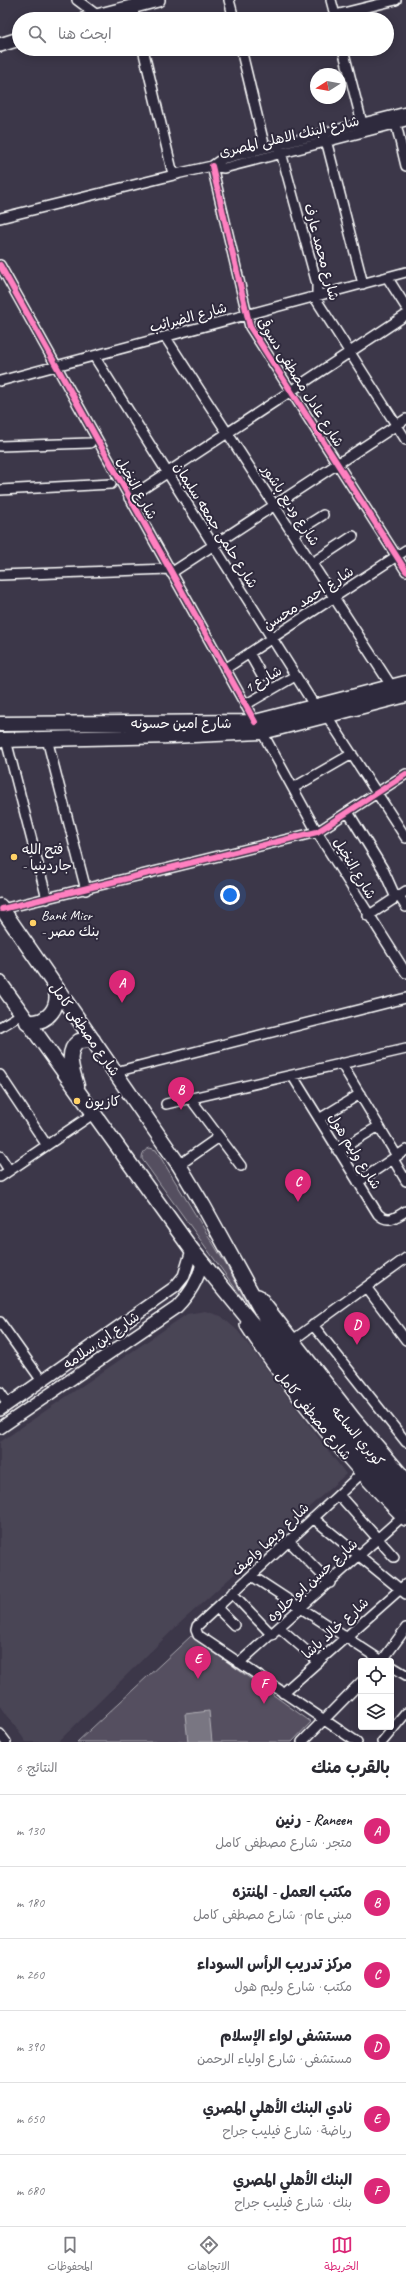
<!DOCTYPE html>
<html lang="ar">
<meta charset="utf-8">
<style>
:root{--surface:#fff;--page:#f2f2f3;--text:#2b2b33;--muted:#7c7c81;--line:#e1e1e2;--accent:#db2777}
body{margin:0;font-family:Caveat,"Playpen Sans Arabic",sans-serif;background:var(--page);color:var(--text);direction:rtl}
.controls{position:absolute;right:12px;bottom:12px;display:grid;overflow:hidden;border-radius:4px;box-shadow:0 2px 10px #0003}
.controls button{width:36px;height:36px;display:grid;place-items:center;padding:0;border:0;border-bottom:1px solid var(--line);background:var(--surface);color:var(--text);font:20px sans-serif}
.compass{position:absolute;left:310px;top:68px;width:36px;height:36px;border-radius:50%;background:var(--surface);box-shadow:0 2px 10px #0003;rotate:259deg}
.you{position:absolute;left:230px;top:895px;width:14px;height:14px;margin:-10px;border:3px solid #fff;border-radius:50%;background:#1a73e8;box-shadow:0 0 0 6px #1a73e833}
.badge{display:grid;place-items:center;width:26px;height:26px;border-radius:50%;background:var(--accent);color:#fff;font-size:13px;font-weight:700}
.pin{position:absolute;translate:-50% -33px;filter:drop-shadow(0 1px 2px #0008)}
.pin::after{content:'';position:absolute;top:21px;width:14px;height:12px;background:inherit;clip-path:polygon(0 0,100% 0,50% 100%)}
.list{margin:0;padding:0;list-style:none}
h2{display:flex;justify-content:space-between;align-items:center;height:52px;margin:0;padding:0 16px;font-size:17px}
h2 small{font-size:13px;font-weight:400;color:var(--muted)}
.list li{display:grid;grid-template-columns:26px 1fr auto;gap:12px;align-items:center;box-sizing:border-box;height:72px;padding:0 16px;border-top:1px solid var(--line)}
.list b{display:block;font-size:15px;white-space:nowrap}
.list p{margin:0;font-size:13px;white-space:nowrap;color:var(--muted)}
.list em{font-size:13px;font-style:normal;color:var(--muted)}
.icon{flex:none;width:22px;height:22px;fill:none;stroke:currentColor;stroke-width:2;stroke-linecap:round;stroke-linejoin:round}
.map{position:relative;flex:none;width:406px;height:1742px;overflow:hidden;direction:ltr}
.search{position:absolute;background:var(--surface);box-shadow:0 2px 10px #0003;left:12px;right:12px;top:12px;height:44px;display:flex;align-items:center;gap:10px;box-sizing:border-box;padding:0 14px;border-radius:22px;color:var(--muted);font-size:15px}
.sheet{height:484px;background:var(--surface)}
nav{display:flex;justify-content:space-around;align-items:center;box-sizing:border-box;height:56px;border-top:1px solid var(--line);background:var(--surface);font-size:11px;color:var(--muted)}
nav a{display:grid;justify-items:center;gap:2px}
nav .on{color:var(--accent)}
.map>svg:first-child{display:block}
.built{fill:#494455}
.green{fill:#555060;stroke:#aaa8b0}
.water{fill:#797682;stroke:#afadb4}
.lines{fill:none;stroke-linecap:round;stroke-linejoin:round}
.minor-casing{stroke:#fff;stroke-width:12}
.tertiary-casing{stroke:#fff;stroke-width:14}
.secondary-casing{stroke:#fff;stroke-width:16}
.primary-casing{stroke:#fff;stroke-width:17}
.minor{stroke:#2f2a3d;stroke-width:9}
.tertiary{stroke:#2f2a3d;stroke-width:11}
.secondary{stroke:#2f2a3d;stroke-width:13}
.primary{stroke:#2f2a3d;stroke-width:14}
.cycleway-casing{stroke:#2f2a3d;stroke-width:8}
.cycleway{stroke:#ff80c0;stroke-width:6}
.poi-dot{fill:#ffd166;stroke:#2f2a3d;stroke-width:1.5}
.labels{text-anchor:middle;stroke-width:4;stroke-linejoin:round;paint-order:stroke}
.street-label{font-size:14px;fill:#fff;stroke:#2f2a3d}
.poi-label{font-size:14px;fill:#fff;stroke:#2f2a3d;text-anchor:start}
</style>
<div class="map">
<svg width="406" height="1742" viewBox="0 0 406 1742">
<rect width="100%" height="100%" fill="#3c3749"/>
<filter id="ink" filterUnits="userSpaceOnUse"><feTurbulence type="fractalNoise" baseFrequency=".025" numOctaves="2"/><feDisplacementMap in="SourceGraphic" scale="8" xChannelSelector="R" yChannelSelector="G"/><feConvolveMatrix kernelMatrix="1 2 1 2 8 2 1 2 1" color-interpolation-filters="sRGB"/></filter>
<g filter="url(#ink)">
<path class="built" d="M205,1311l16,5 17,15 108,143 -166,149 -122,119h-32l-26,-37v-263l187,-128z"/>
<path class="green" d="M150,1148l6,2 72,118 23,42 -109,-151c0,-6 2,-9 8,-11z
M191,1636l120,86 -19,20h-215z"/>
<path class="water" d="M209,1711l3,31h-24l-3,-28z"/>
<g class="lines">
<g class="minor-casing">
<path id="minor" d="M77,0l20,15
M229,0l5,19
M331,0l5,19
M132,7l3,12
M335,15l61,-15
M143,49l29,121 4,4 36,-8 10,-7 184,-47
M241,49l24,99
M343,49l19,74
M396,124l10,42
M325,136l38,148
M279,145l38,139v17l89,139
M212,166l38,161 156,244
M212,166l12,2 182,-47
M0,218l178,-44
M0,265l255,457
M387,277l19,30
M166,338l226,349
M94,356l222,352
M0,381l406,-109
M0,446l90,-3
M0,490l111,-6
M129,498l277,-183
M293,534l30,-19
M312,563l41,-27
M171,573l235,-154
M0,575l169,-6
M249,653l13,23
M225,669l181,-119
M245,705l50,-29
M327,716l79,122
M262,732l55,100 89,141
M47,739l39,151
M6,740l41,159
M293,788l59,-34
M348,812l35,57 13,29
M399,896l7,11
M2,909l315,-77 89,-58
M368,916l38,-25
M0,1027l22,-13
M341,1063l56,93
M115,1072l291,-74
M0,1075l46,69
M292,1075l86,139c10,10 18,3 28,-3
M190,1098l51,68
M166,1104l240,-55
M319,1119l41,-25
M338,1151l41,-25
M0,1156l9,14
M393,1159l13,22
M179,1165l40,-28
M0,1177l93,-63
M358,1182l48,-32
M366,1287l40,53
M0,1322l42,59
M313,1325l93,117
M293,1340l113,-82
M0,1392l8,12
M339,1495l55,62
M313,1518l93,76
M289,1541l41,42
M252,1576l130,85
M232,1593l40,42
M217,1608l17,17
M280,1628l39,34
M382,1661l24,-33
M239,1663l164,-147
M391,1666l15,9
M283,1693l123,-109
M0,1734l6,8
M302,1742l59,-60
M357,1742l-159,-107 -2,-5 1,-4 165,-153
M382,1742l24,-29"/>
</g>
<g class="tertiary-casing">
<path id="tertiary" d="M0,1410l175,-123 9,-11 8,-26
M0,1428l177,-121c13,-13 21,-26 25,-44"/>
</g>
<g class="secondary-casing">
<path id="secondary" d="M85,19l73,-19
M0,45l19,-6
M258,1296l96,123 52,61
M247,1325c17,27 37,52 56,77 32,41 66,81 103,117"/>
</g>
<g class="primary-casing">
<path id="primary" d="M0,724l255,-2 151,-39
M0,740l172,-4 90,-4 144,-37
M0,906l179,259 24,40 64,116 84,108 55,62
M0,983l192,267 157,192 57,62
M27,1022c21,2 34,-15 28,-35
M77,1086c-4,-14 -13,-34 2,-45l14,-1"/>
</g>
<use href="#minor" class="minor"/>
<use href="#tertiary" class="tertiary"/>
<use href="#secondary" class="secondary"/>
<use href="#primary" class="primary"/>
<g class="cycleway-casing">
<path id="cycleway" d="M212,166l38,161 156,244
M0,265l255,457
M2,909l315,-77 89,-58"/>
</g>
<use href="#cycleway" class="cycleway"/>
</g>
</g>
<g class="poi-dot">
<circle cx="14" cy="857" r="4"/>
<circle cx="33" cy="923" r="4"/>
<circle cx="77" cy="1101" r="4"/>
</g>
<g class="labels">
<g class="street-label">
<text transform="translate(289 136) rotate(-13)" y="5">شارع البنك الاهلى المصرى</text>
<text transform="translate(322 252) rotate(75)" y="5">شارع محمد عارف</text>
<text transform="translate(188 317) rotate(-15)" y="5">شارع الضرائب</text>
<text transform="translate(301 382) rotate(58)" y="5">شارع عادل مصطفى دسوقى</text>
<text transform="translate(137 488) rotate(61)" y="5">شارع النخيل</text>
<text transform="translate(291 505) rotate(57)" y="5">شارع وديع باشور</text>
<text transform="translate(216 525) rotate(58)" y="5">شارع حلمى جمعه سليمان</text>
<text transform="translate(308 598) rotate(-33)" y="5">شارع احمد محسن</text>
<text transform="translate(263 679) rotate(-30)" y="5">شارع 1</text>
<text x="181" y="728">شارع امين حسونه</text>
<text transform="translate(355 868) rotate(59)" y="5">شارع النخيل</text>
<text transform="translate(85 1029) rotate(55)" y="5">شارع مصطفى كامل</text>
<text transform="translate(355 1151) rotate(58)" y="5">شارع وليم هول</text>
<text transform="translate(101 1340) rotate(-35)" y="5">شارع ابن سلامه</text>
<text transform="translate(314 1415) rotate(51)" y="5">شارع مصطفى كامل</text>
<text transform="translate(358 1436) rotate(50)" y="5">كوبري الساعه</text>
<text transform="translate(270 1539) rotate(-43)" y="5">شارع ويصا واصف</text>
<text transform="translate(312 1580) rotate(-42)" y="5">شارع حسن ابو حلاوه</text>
<text transform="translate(335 1628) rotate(-42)" y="5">شارع خالد باشا</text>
</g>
<g class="poi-label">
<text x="22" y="854">فتح الله<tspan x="22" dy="16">- جاردينيا</tspan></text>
<text x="41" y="920">Bank Misr<tspan x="41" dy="16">- بنك مصر</tspan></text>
<text x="85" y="1106">كازيون</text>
</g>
</g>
</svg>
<div class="controls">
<button><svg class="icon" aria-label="locate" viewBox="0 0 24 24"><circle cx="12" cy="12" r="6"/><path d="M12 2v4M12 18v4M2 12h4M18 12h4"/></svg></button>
<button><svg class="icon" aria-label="layers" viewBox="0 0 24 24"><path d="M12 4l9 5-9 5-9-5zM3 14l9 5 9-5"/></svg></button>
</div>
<svg class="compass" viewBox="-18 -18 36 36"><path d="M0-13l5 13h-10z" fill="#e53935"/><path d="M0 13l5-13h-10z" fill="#7c7c81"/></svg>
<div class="you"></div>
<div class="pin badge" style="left:122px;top:1003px">A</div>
<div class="pin badge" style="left:181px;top:1110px">B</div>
<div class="pin badge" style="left:298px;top:1202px">C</div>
<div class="pin badge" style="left:357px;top:1345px">D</div>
<div class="pin badge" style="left:198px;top:1679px">E</div>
<div class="pin badge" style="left:264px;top:1704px">F</div>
<div class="search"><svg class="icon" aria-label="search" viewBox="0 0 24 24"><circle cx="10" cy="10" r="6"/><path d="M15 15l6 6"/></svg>ابحث هنا</div>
</div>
<section class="sheet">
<h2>بالقرب منك<small>النتائج: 6</small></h2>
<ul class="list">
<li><span class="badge">A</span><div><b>Raneen - رنين</b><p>متجر · شارع مصطفى كامل</p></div><em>130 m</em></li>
<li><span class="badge">B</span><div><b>مكتب العمل - المنتزه</b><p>مبنى عام · شارع مصطفى كامل</p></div><em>180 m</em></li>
<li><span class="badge">C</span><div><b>مركز تدريب الرأس السوداء</b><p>مكتب · شارع وليم هول</p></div><em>260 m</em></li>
<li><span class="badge">D</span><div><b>مستشفى لواء الإسلام</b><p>مستشفى · شارع اولياء الرحمن</p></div><em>390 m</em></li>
<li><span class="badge">E</span><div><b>نادي البنك الأهلي المصري</b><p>رياضة · شارع فيليب جراح</p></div><em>650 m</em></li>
<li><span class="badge">F</span><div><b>البنك الأهلي المصري</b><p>بنك · شارع فيليب جراح</p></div><em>680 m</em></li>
</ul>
</section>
<nav>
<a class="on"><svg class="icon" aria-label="map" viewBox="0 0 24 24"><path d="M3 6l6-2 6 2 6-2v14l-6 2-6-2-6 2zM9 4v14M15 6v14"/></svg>الخريطة</a>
<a><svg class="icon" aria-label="directions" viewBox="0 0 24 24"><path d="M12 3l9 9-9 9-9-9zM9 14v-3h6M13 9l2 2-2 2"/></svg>الاتجاهات</a>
<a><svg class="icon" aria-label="saved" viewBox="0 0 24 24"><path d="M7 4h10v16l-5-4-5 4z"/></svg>المحفوظات</a>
</nav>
